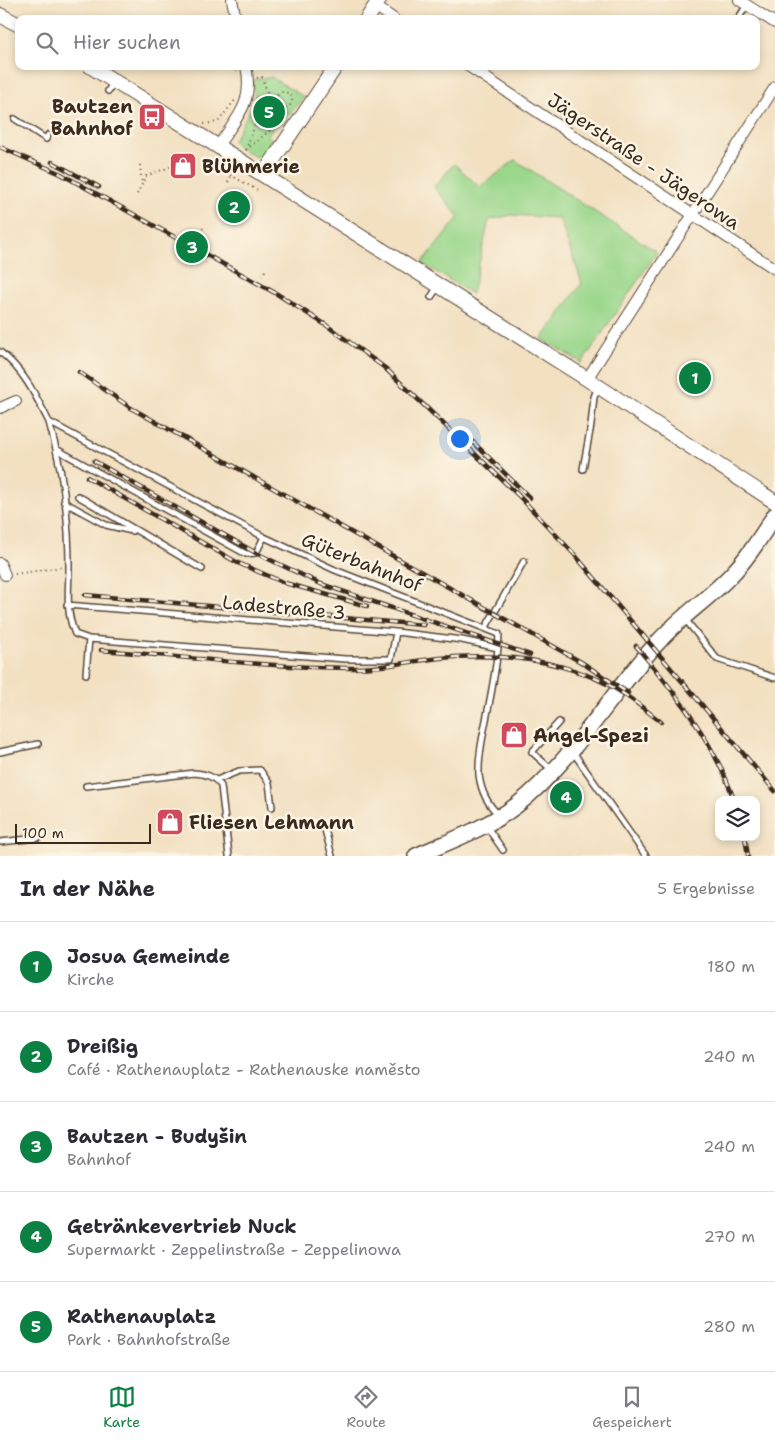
<!DOCTYPE html>
<html lang="de">
<meta charset="utf-8">
<style>
:root{--surface:#fff;--page:#f2f2f3;--text:#2b2b33;--muted:#7c7c81;--line:#e1e1e2;--accent:#0b8043}
body{margin:0;font-family:"Shantell Sans",sans-serif;background:var(--page);color:var(--text)}
.controls{position:absolute;right:15px;bottom:15px;display:grid;overflow:hidden;border-radius:10px;box-shadow:0 2px 8px #0003}
.controls button{width:45px;height:45px;display:grid;place-items:center;padding:0;border:0;border-bottom:1px solid var(--line);background:var(--surface);color:var(--text);font:25px sans-serif}
.scale{position:absolute;left:15px;bottom:12px;width:136px;box-sizing:border-box;padding-left:5px;border:2px solid #3b2a1e;border-top:0;font-size:14px;line-height:18px;white-space:nowrap;color:#3b2a1e;-webkit-text-stroke:4px #fcf5e5;paint-order:stroke}
.you{position:absolute;left:459px;top:438px;width:18px;height:18px;margin:-12px;border:4px solid #fff;border-radius:50%;background:#1a73e8;box-shadow:0 0 0 8px #1a73e833}
.badge{display:grid;place-items:center;width:32px;height:32px;border-radius:50%;background:var(--accent);color:#fff;font-size:16px;font-weight:700}
.pin{position:absolute;translate:-50% -50%;border:2px solid #fff;box-shadow:0 1px 5px #0006}
.list{margin:0;padding:0;list-style:none}
h2{display:flex;justify-content:space-between;align-items:center;height:65px;margin:0;padding:0 20px;font-size:21px}
h2 small{font-size:16px;font-weight:400;color:var(--muted)}
.list li{display:grid;grid-template-columns:32px 1fr auto;gap:15px;align-items:center;box-sizing:border-box;height:90px;padding:0 20px;border-top:1px solid var(--line)}
.list b{display:block;font-size:19px;white-space:nowrap}
.list p{margin:0;font-size:16px;white-space:nowrap;color:var(--muted)}
.list em{font-size:16px;font-style:normal;color:var(--muted)}
.icon{flex:none;width:28px;height:28px;fill:none;stroke:currentColor;stroke-width:2;stroke-linecap:round;stroke-linejoin:round}
.map{position:relative;flex:none;width:775px;height:856px;overflow:hidden}
.search{position:absolute;background:var(--surface);box-shadow:0 2px 8px #0003;left:15px;right:15px;top:15px;height:55px;display:flex;align-items:center;gap:12px;box-sizing:border-box;padding:0 18px;border-radius:10px;color:var(--muted);font-size:19px}
.sheet{height:515px;background:var(--surface)}
nav{display:flex;justify-content:space-around;align-items:center;box-sizing:border-box;height:70px;border-top:1px solid var(--line);background:var(--surface);font-size:14px;color:var(--muted)}
nav a{display:grid;justify-items:center;gap:2px}
nav .on{color:var(--accent)}
.map>svg:first-child{display:block}
.green{fill:#9ad78b;stroke:#6a8054}
.lines{fill:none;stroke-linecap:round;stroke-linejoin:round}
.lane-casing{stroke:#564536;stroke-width:8}
.street-casing{stroke:#564536;stroke-width:12}
.secondary-casing{stroke:#564536;stroke-width:16}
.primary-casing{stroke:#564536;stroke-width:18}
.path{stroke:#564536;stroke-width:2;stroke-dasharray:1 4;stroke-linecap:butt}
.lane{stroke:#fff;stroke-width:5}
.street{stroke:#fff;stroke-width:10}
.secondary{stroke:#fff;stroke-width:14}
.primary{stroke:#fff;stroke-width:15}
.rail-casing{stroke:#3b2a1e;stroke-width:4.5}
.rail{stroke:#fcf5e5;stroke-width:2.5;stroke-dasharray:8;stroke-linecap:butt}
.labels{text-anchor:middle;stroke-width:5;stroke-linejoin:round;paint-order:stroke}
.poi-label{font-size:19px;font-weight:bold;fill:#3b2a1e;stroke:#fcf5e5;text-anchor:start}
.street-label{font-size:19px;fill:#3b2a1e;stroke:#fcf5e5}
</style>
<div class="map">
<svg width="775" height="856" viewBox="0 0 775 856">
<rect width="100%" height="100%" fill="#fcf5e5"/>
<filter id="ink" filterUnits="userSpaceOnUse"><feTurbulence type="fractalNoise" baseFrequency=".02" numOctaves="2"/><feDisplacementMap in="SourceGraphic" scale="10" xChannelSelector="R" yChannelSelector="G"/><feConvolveMatrix kernelMatrix="1 2 1 2 8 2 1 2 1" color-interpolation-filters="sRGB"/></filter>
<filter id="wash" filterUnits="userSpaceOnUse"><feTurbulence type="fractalNoise" baseFrequency=".0096" numOctaves="4" result="noise"/><feDisplacementMap in="SourceGraphic" scale="20" xChannelSelector="R" yChannelSelector="G"/><feGaussianBlur stdDeviation="1.12" result="paint"/><feColorMatrix in="noise" values="0 0 0 0 0 0 0 0 0 0 0 0 0 0 0 0 0 1.4 0 .05"/><feComposite in="paint" operator="in"/></filter>
<g filter="url(#wash)">
<rect width="100%" height="100%" fill="#f2e0c1"/>
<path class="green" d="M271,77l33,20 -24,27 -5,1 -8,11 5,3 -7,14 -9,4 -18,-10 -5,-6 22,-41 -2,-20z
M515,160l142,92 -75,111 -40,-24 40,-56 -23,-65 -47,-3 -23,5 -17,74 -50,-31 37,-46 -25,-30 20,-23 26,23z"/>
</g>
<g filter="url(#ink)">
<g class="lines">
<g class="lane-casing">
<path id="lane" d="M738,19l9,-14
M108,91l6,-9
M15,119l31,20 2,-4
M431,297l7,-10
M0,352c23,17 36,44 49,70l215,115 71,33 164,64c-1,26 -6,50 -11,76 -4,21 -10,44 -9,65 2,16 9,30 20,40
M49,422c13,45 20,96 20,144 0,25 -4,44 6,68l14,5 256,20h46l5,-27
M56,449l190,105 10,-1 8,-16
M583,469l8,-44 3,-28 4,-10
M78,496l124,73
M64,502l42,23 26,6
M67,605l329,27 66,8 36,8
M685,619l32,40 58,19
M486,627l38,-66
M86,674l3,-35
M0,752l38,-8
M573,752l73,104
M552,770l-20,-18 27,-30
M217,780l22,-9 21,-1 9,13 3,24
M86,786l108,-13c12,1 20,3 27,13l8,70
M324,826l8,30
M487,827l16,23
M0,842l38,-4"/>
</g>
<g class="street-casing">
<path id="street" d="M232,0l4,19
M739,0l36,23
M375,6l19,13
M468,66l307,203
M218,146c19,-29 36,-42 28,-80
M587,379l188,-292
M0,408l16,-7
M0,563l5,12"/>
</g>
<g class="secondary-casing">
<path id="secondary" d="M0,15l19,10
M367,19l12,-19
M90,66l497,313 188,123
M263,175l73,-109"/>
</g>
<g class="primary-casing">
<path id="primary" d="M416,856c34,-15 71,-28 101,-51 57,-45 94,-113 143,-165 22,-24 48,-41 70,-64 18,-18 31,-40 45,-61"/>
</g>
<path class="path" d="M235,66l2,8
M257,78l5,-1 17,50
M276 100a8 8 0 1 1 16 0a8 8 0 1 1-16 0Z
M204,124l14,-2 17,-22
M246,150l16,-45 14,-6
M246,150l28,-23h5l4,-4
M140,165l2,19
M213,165l44,25
M228,182l7,-13
M137,194l9,-18 24,-9
M203,228l-4,7 9,5
M197,258l9,5
M262,276l4,-7
M15,574l47,-7"/>
<use href="#lane" class="lane"/>
<use href="#street" class="street"/>
<use href="#secondary" class="secondary"/>
<use href="#primary" class="primary"/>
<g class="rail-casing">
<path id="rail" d="M0,147l61,27 216,120 49,31 59,43 133,127 56,59 201,237
M52,162l47,25
M79,372l52,36 450,254 47,31
M473,442l57,56
M94,461l162,92 65,31 209,71
M87,477l151,86 47,20 82,23
M85,595l339,30
M636,646c39,46 79,97 98,154
M101,650c83,7 166,17 249,18 30,1 59,-7 90,-10 57,-5 117,0 169,27 19,10 35,24 52,37
M745,837l3,19"/>
</g>
<use href="#rail" class="rail"/>
</g>
</g>
<defs>
<g id="bus-square" transform="scale(1.4375)"><rect x="-9" y="-9" width="18" height="18" rx="4" fill="#d1495b" stroke="#fcf5e5"/><path d="M-5-6H5V4H4V6H2V4H-2V6H-4V4H-5ZM-3.5-4V0h7V-4ZM-3.5 1.2v1.5H-2V1.2ZM2 1.2v1.5H3.5V1.2Z" fill="#fff"/></g>
<g id="shop-square" transform="scale(1.4375)"><rect x="-9" y="-9" width="18" height="18" rx="4" fill="#d1495b" stroke="#fcf5e5"/><path d="M-5-2.5h2.3a2.7 3.5 0 0 1 5.4 0H5L5.5 6h-11ZM-1.5-2.5h3a1.5 2.3 0 0 0-3 0Z" fill="#fff"/></g>
</defs>
<g fill-rule="evenodd">
<use href="#bus-square" x="152" y="117"/>
<use href="#shop-square" x="183" y="166"/>
<use href="#shop-square" x="514" y="735"/>
<use href="#shop-square" x="170" y="822"/>
</g>
<g class="labels">
<g class="poi-label">
<text x="133" y="113" text-anchor="end">Bautzen<tspan x="133" dy="22">Bahnhof</tspan></text>
<text x="202" y="173">Blühmerie</text>
<text x="533" y="742">Angel-Spezi</text>
<text x="189" y="829">Fliesen Lehmann</text>
</g>
<g class="street-label">
<text transform="translate(644 161) rotate(34)" y="7">Jägerstraße - Jägerowa</text>
<text transform="translate(362 562) rotate(22)" y="7">Güterbahnhof</text>
<text transform="translate(284 607) rotate(5)" y="7">Ladestraße 3</text>
</g>
</g>
</svg>
<div class="controls">
<button><svg class="icon" aria-label="layers" viewBox="0 0 24 24"><path d="M12 4l9 5-9 5-9-5zM3 14l9 5 9-5"/></svg></button>
</div>
<div class="scale">100 m</div>
<div class="you"></div>
<div class="pin badge" style="left:695px;top:378px">1</div>
<div class="pin badge" style="left:234px;top:207px">2</div>
<div class="pin badge" style="left:192px;top:247px">3</div>
<div class="pin badge" style="left:566px;top:797px">4</div>
<div class="pin badge" style="left:269px;top:112px">5</div>
<div class="search"><svg class="icon" aria-label="search" viewBox="0 0 24 24"><circle cx="10" cy="10" r="6"/><path d="M15 15l6 6"/></svg>Hier suchen</div>
</div>
<section class="sheet">
<h2>In der Nähe<small>5 Ergebnisse</small></h2>
<ul class="list">
<li><span class="badge">1</span><div><b>Josua Gemeinde</b><p>Kirche</p></div><em>180 m</em></li>
<li><span class="badge">2</span><div><b>Dreißig</b><p>Café · Rathenauplatz - Rathenauske naměsto</p></div><em>240 m</em></li>
<li><span class="badge">3</span><div><b>Bautzen - Budyšin</b><p>Bahnhof</p></div><em>240 m</em></li>
<li><span class="badge">4</span><div><b>Getränkevertrieb Nuck</b><p>Supermarkt · Zeppelinstraße - Zeppelinowa</p></div><em>270 m</em></li>
<li><span class="badge">5</span><div><b>Rathenauplatz</b><p>Park · Bahnhofstraße</p></div><em>280 m</em></li>
</ul>
</section>
<nav>
<a class="on"><svg class="icon" aria-label="map" viewBox="0 0 24 24"><path d="M3 6l6-2 6 2 6-2v14l-6 2-6-2-6 2zM9 4v14M15 6v14"/></svg>Karte</a>
<a><svg class="icon" aria-label="directions" viewBox="0 0 24 24"><path d="M12 3l9 9-9 9-9-9zM9 14v-3h6M13 9l2 2-2 2"/></svg>Route</a>
<a><svg class="icon" aria-label="saved" viewBox="0 0 24 24"><path d="M7 4h10v16l-5-4-5 4z"/></svg>Gespeichert</a>
</nav>
